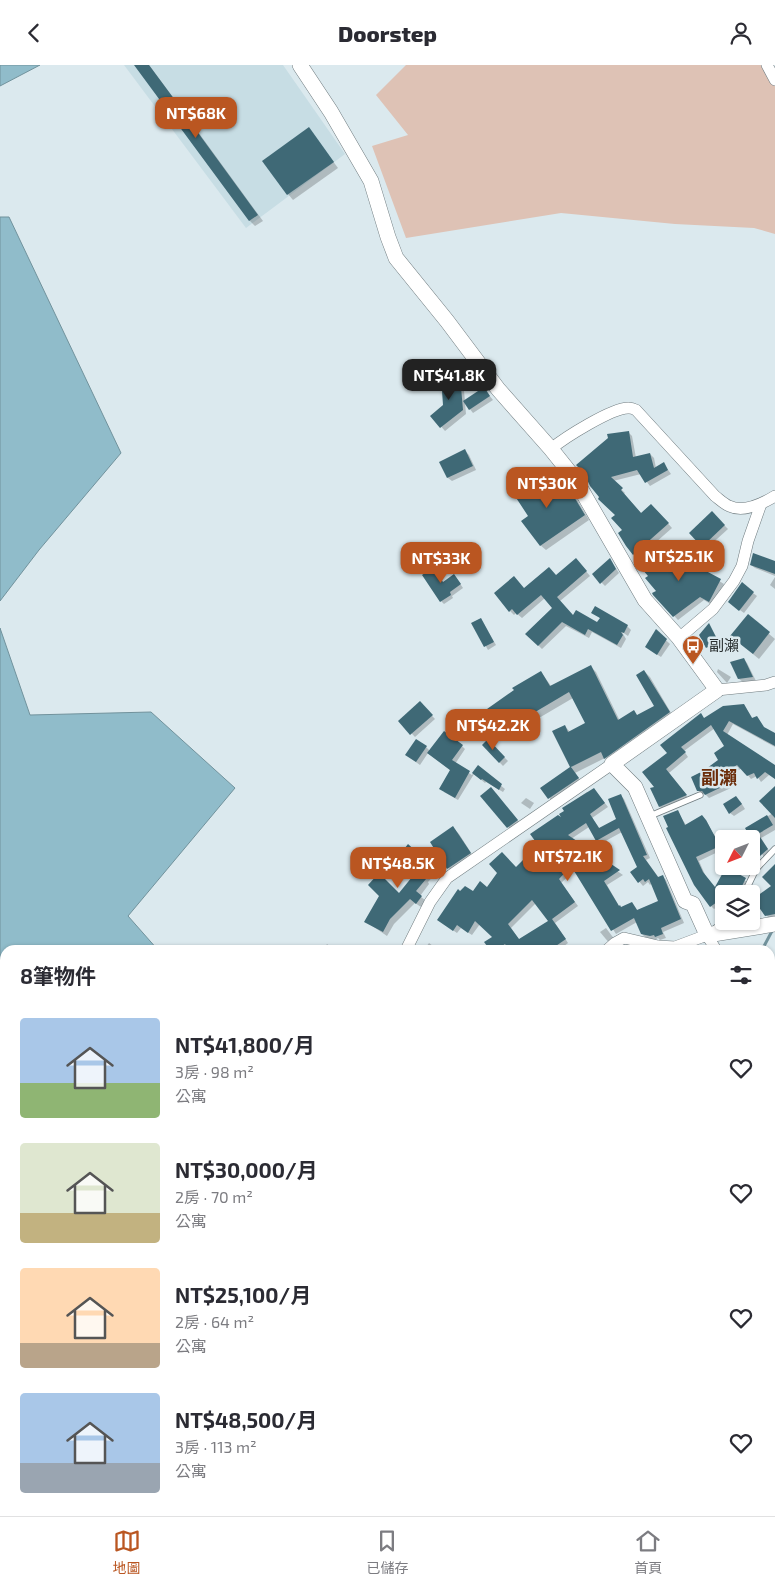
<!DOCTYPE html>
<html lang="zh-TW">
<head>
<meta charset="utf-8">
<style>
  :root { --surface:#fff; --page:#f7f7f7; --text:#2b2b33; --muted:#7c7c81; --line:#e1e1e2; --accent:#ba5621 }
  body { margin:0; font-family:"Exo 2","Noto Sans TC",sans-serif; background:var(--page); color:var(--text); height:100vh; display:flex; flex-direction:column; font-size:19px; white-space:nowrap }
  * { box-sizing:border-box; margin:0 }
  p { font-size:16px; color:var(--muted) }
  .icon { flex:none; width:28px; height:28px; fill:none; stroke:currentColor; stroke-width:2; stroke-linecap:round; stroke-linejoin:round }
  .map { position:relative; flex:1; overflow:hidden }
  .sheet { position:absolute; left:0px; top:880px; width:775px; height:571px; display:flex; flex-direction:column; background:var(--surface); border-radius:15px 15px 0 0; box-shadow:0 1px 4px #0004 }
  .sheet>* { flex:none }
  .needle { width:32px; rotate:228deg }
  .buttons { position:absolute; left:715px; top:765px; display:grid; gap:10px }
  .buttons a { display:grid; place-items:center; width:45px; height:45px; border-radius:5px; background:var(--surface); box-shadow:0 1px 4px #0004; font-size:25px }
  .price { position:absolute; translate:-50% -42px; padding:0 11px; border-radius:10px; background:var(--accent); color:#fff; font-size:16px; line-height:32px; filter:drop-shadow(0 1px 2px #0008) }
  .price::after { content:''; position:absolute; left:50%; top:30px; width:15px; height:11px; margin-left:-8px; background:inherit; clip-path:polygon(0 0,100% 0,50% 100%) }
  .price.on { background:#222; color:#fff }
  ul { padding:0; list-style:none }
  li { display:flex; align-items:center; gap:15px; height:125px; padding:0 20px }
  li span { display:grid; place-items:center; flex:none; width:140px; height:100px; border-radius:5px; color:#555 }
  li>.icon { margin-inline-start:auto }
  span .icon { width:60px; height:60px; fill:#fffc; stroke-width:1 }
  li b { font-size:21px }
  h2 { display:flex; justify-content:space-between; align-items:center; height:60px; padding:0 20px; font-size:21px }
  header { display:flex; justify-content:space-between; align-items:center; height:65px; padding:0 20px; background:var(--surface); font-size:22px; font-weight:800 }
  .tabs { display:flex; justify-content:space-around; align-items:center; height:70px; border-top:1px solid var(--line); background:var(--surface); font-size:14px; color:var(--muted) }
  .tabs a { display:grid; justify-items:center; gap:2px }
  .tabs .on { color:var(--accent) }
  .map>svg:first-child { display:block }
</style>
</head>
<body>
<header><svg class="icon" aria-label="back" viewBox="0 0 24 24"><path d="M15 5l-7 7 7 7"/></svg>Doorstep<svg class="icon" aria-label="person" viewBox="0 0 24 24"><circle cx="12" cy="8" r="4"/><path d="M4 21q1-7 8-7t8 7"/></svg></header>
<div class="map">
<svg width="775" height="1451" viewBox="0 0 775 1451">
  <rect width="100%" height="100%" fill="#dbe9ee"/>
  <!-- built -->
  <path fill="#c7dde4" d="M124 0H283L345 89 246 163Z"/>
  <!-- green -->
  <path fill="#dec2b5" d="M406 0H772L775 5V169L754 163 675 159 561 148 406 173 372 81 408 70 376 30Z"/>
  <!-- water -->
  <g fill="#90bcca" stroke="#71929c">
    <path d="M0 0H40L0 21Z"/>
    <path d="M0 152H9L121 388 39 485 0 536Z"/>
    <path d="M0 563 30 650 151 647 235 723 128 851 158 885H5V1446H367L362 1451H0Z"/>
    <path d="M770 1237 775 1238V1324L770 1329Z"/>
    <path d="M598 1446H655L659 1451H591Z"/>
  </g>
  <!-- shadow -->
  <g fill="#0003" fill-rule="evenodd">
    <path d="M136 0H149L184 47 190 43 200 55 193 60 263 156 255 161 250 156Z"/>
    <path d="M309 64 338 103 293 135 288 129Z"/>
    <path d="M459 312 463 316 465 336 484 324 493 335 473 348 465 338 466 349 445 366 432 351 445 341Z"/>
    <path d="M628 367 632 371 636 393 650 389 654 393 656 403 664 399 671 409 650 421 641 409 613 416 625 428 624 429 642 449 655 444 672 463 638 493 634 489 616 450 599 434Z"/>
    <path d="M465 386 469 390 476 405 452 416 448 413 441 397Z"/>
    <path d="M540 415 550 429 564 418 570 423 589 455 546 485 540 480Z"/>
    <path d="M712 448 728 464 706 484 691 468Z"/>
    <path d="M610 494 619 508 605 521 593 509Z"/>
    <path d="M775 497V511L755 503 751 500Z"/>
    <path d="M580 499 590 511 560 536 574 552 598 559 601 554 593 547 595 543 627 561 631 565 628 571 622 567 626 574 621 583 592 567 589 573 566 561 542 584 527 569 554 543 545 533 522 553 516 548 514 550 510 546 525 525 556 511Z"/>
    <path d="M693 500 724 519 712 540 704 535 678 555 654 529Z"/>
    <path d="M775 512V524L770 520Z"/>
    <path d="M457 514 463 523 452 531 453 533 444 539 441 536 443 518Z"/>
    <path d="M753 528 757 531 744 548 733 540Z"/>
    <path d="M748 551 775 574 759 594 738 577Z"/>
    <path d="M481 554 496 580 488 585 473 558Z"/>
    <path d="M709 560 721 580 710 586 707 582Z"/>
    <path d="M656 566 670 579 661 592 650 585Z"/>
    <path d="M743 594 747 598 756 616 743 617 739 614Z"/>
    <path d="M591 602 596 607 620 656 638 651 656 641 644 606 650 612 674 653 610 699 605 693 575 708 583 719 554 739 542 723 572 702 554 667 565 661 570 667 586 659 573 633 527 660 523 657 507 668 502 662 541 607 551 621Z"/>
    <path d="M718 604 731 612 727 618 717 607Z"/>
    <path d="M420 638 435 654 415 672 400 656Z"/>
    <path d="M744 640 753 654 765 664 775 670V682L733 659 727 670 775 702V714L769 710 761 717 757 711 751 714 742 703 724 714 731 723 709 733 705 729H702L698 725 720 696 726 682 715 663 684 686 688 692 669 708 689 734 663 745 660 742 656 722 668 688 705 654Z"/>
    <path d="M488 676 508 696 503 701 483 680Z"/>
    <path d="M462 681 465 684 455 699 472 710 478 702 505 724 503 727 486 717 485 718 474 709 458 735 444 727 451 706 428 688 420 700 410 693 426 682 430 686Z"/>
    <path d="M775 723V765L761 773 771 789 765 794 747 764 773 748Z"/>
    <path d="M494 727 521 759 511 765 508 762Z"/>
    <path d="M587 727 597 728 608 742 592 753 600 764 618 754 620 730 624 734 650 793 646 795 659 813 662 811 666 815 684 858 663 867 666 873 660 875 658 873 655 875 646 873 642 869 637 857 616 869 575 805 561 818 578 841 555 858 568 878 559 885H510L508 882 504 885H491L494 872 480 859 472 870 461 863 457 868 438 855 460 827H473L487 823 516 803 565 757 566 746 564 743ZM589 762 600 779 622 767 639 802 632 808 643 821 648 817 650 820 652 818 660 836 638 846 632 838 621 844 619 841 607 820 623 810 571 774ZM536 838 549 856 520 876 511 863Z"/>
    <path d="M526 733 534 738 530 744 521 738Z"/>
    <path d="M740 736 745 744 734 751 730 748Z"/>
    <path d="M677 746 686 760 706 755 722 785 699 796 706 812 715 824 726 804 749 818 744 829H724V838L714 844 711 841Z"/>
    <path d="M453 763 459 769 475 794 454 808 448 803Z"/>
    <path d="M408 781 437 807 428 817 429 819 420 831 426 836 421 842 415 838 394 859 387 871 365 856 400 830 413 812Z"/>
    <path d="M775 801V853L770 854 766 850 773 821Z"/>
    <path d="M606 863 615 875 610 879 600 867Z"/>
    <path d="M429 878 438 885H424Z"/>
    <path d="M327 879 335 885H323Z"/>
  </g>
  <g fill="none" stroke-linecap="round" stroke-linejoin="round">
    <!-- stream -->
    <g stroke="#71929c" stroke-width="3">
      <path d="M623 885H625"/>
      <path d="M720 885 731 882 758 885"/>
      <path d="M762 885 772 866"/>
    </g>
  </g>
  <!-- building -->
  <g fill="#3f6976" fill-rule="evenodd">
    <path d="M134 0H149L183 46 190 41 195 49 188 54 258 150 249 156Z"/>
    <path d="M309 62 334 97 287 130 262 96Z"/>
    <path d="M460 311 463 345 440 363 430 351 443 340 441 312Z"/>
    <path d="M484 322 490 331 469 345 463 336Z"/>
    <path d="M629 366 633 392 650 388 654 403 664 397 668 405 645 418 637 405 611 412 623 423 621 425 641 448 651 439 669 458 633 490 626 481 618 468 622 465 611 453 615 450 598 434 599 432 590 421 584 408 576 400 608 373 607 369Z"/>
    <path d="M465 384 473 401 447 413 439 397Z"/>
    <path d="M535 408 549 429 565 417 585 450 540 481 521 456 528 451 511 425Z"/>
    <path d="M712 446 725 460 704 480H700L689 468Z"/>
    <path d="M669 482 679 493 693 499 721 514 709 537 700 532 673 552 653 530 652 528 656 526 645 513 648 511 642 504Z"/>
    <path d="M753 488 775 496V509L750 500Z"/>
    <path d="M576 493 587 506 557 532 573 550 576 545 597 557 600 553 591 548 595 541 628 560 624 568 621 567 623 570 617 580 588 564 585 570 562 557 538 581 525 569 552 543 541 530 517 550 512 544 509 547 494 528 514 511 524 523 549 502 556 510Z"/>
    <path d="M610 493 616 504 600 519 592 509Z"/>
    <path d="M434 502 443 517 454 509 461 519 450 527 451 530 440 537 422 510Z"/>
    <path d="M742 517 754 527 739 546 728 537Z"/>
    <path d="M748 549 770 567 753 589 730 571Z"/>
    <path d="M481 553 494 577 484 582 471 558Z"/>
    <path d="M709 558 718 576 706 583 699 570Z"/>
    <path d="M656 564 667 574 657 590 645 582Z"/>
    <path d="M744 593 753 612 738 614 730 597Z"/>
    <path d="M591 600 618 655 634 645 637 650 654 641 636 610 644 605 670 647 604 694 601 687 571 702 579 713 548 734 540 723 570 702 552 666 565 660 568 667 585 658 569 627 520 656 518 652 501 663 487 644 514 625 512 623 541 606 550 621Z"/>
    <path d="M420 636 433 650 410 670 398 656Z"/>
    <path d="M744 639 752 653 757 651 764 662 775 668V681L729 656 723 666 775 700V714L765 707 757 714 754 708 747 711 737 700 721 710 728 719 705 730 702 726H697L691 712 703 706 718 695 714 688 724 681 711 660 681 682 686 687 666 704 687 730 659 742 650 723 654 722 642 707 667 688 660 680 701 648 704 653 723 641Z"/>
    <path d="M444 666 463 680 452 695 470 706 455 733 439 724 450 705 427 688Z"/>
    <path d="M416 674 427 681 416 697 405 690Z"/>
    <path d="M488 674 505 692 499 698 482 680Z"/>
    <path d="M478 700 502 719 499 725 482 714 481 715 472 708Z"/>
    <path d="M775 721V753L759 736Z"/>
    <path d="M491 722 518 755 507 763 480 731Z"/>
    <path d="M594 723 605 738 590 749 599 763 616 754 608 734 621 729 647 790 643 791 658 812 663 810 681 854 661 863 663 869 655 872 654 870 650 871 641 869 634 853 611 866 571 801 559 814 575 837 552 854 566 874 550 885H509L505 879 496 885H490L484 877 492 872 475 856 468 868 457 860 453 866 437 855 458 824 460 826 465 821 473 826 480 816 487 822 497 808 489 799 502 787 516 802 538 780 530 769 558 750 561 752 559 749 564 746 562 743ZM586 758 596 776 619 763 637 802 630 807 638 818 643 814 645 817 649 814 658 836 637 845 632 837 621 842 620 840 619 841 604 816 620 805 568 770ZM532 835 548 856 519 874 508 859Z"/>
    <path d="M736 731 742 739 729 749 723 739Z"/>
    <path d="M678 745 685 760 702 750 706 755 720 781 696 792 703 807 715 822 726 802 746 813 738 829 732 826 728 829H724V832L710 842 694 820 666 763 668 762 663 751Z"/>
    <path d="M767 750 773 760 758 769 768 784 760 791 745 763Z"/>
    <path d="M453 761 471 788 447 804 430 777Z"/>
    <path d="M408 779 433 802 424 812 426 814 416 826 422 831 416 839 410 834 390 854 383 867 364 857 379 831 368 820 379 808 399 828 412 812 394 797Z"/>
    <path d="M775 799V849L765 851 753 834 771 821 762 812Z"/>
  </g>
  <g fill="none" stroke-linecap="round" stroke-linejoin="round">
    <!-- service casing -->
    <g stroke="#6f7b7f" stroke-width="7">
      <g id="service">
        <path d="M650 751 700 730"/>
        <path d="M744 829 756 804 775 784"/>
        <path d="M714 864 725 856"/>
        <path d="M770 1226 775 1221"/>
        <path d="M377 1451 383 1446"/>
        <path d="M512 1451 518 1446"/>
      </g>
    </g>
    <!-- minor casing -->
    <g stroke="#6f7b7f" stroke-width="12">
      <g id="minor">
        <path d="M767 0 775 15"/>
        <path d="M551 384C564 373 613 342 629 343 632 343 634 344 636 345L715 431C719 434 724 439 729 441 744 448 762 439 775 431"/>
        <path d="M679 573 713 544 734 516 742 501 748 476 761 439"/>
        <path d="M717 625 766 620 775 617"/>
        <path d="M406 885 430 837 447 813 612 699"/>
        <path d="M607 885 615 878 624 873 658 881 675 882 707 870 716 885"/>
        <path d="M770 941 775 946"/>
        <path d="M770 1084 775 1079"/>
      </g>
    </g>
    <!-- tertiary casing -->
    <g stroke="#6f7b7f" stroke-width="16">
      <path id="tertiary" d="M300 0 331 47 371 116 388 172 396 193 447 256 498 324 551 384 575 414 645 535 679 573 717 625 612 699 635 722 685 836 693 839 707 870 775 859"/>
    </g>
    <!-- primary casing -->
    <g stroke="#c3c5c5" stroke-width="20">
      <g id="primary">
        <path d="M770 1113 775 1109"/>
        <path d="M770 1206 775 1202"/>
        <path d="M393 1451 398 1446"/>
        <path d="M485 1451 491 1446"/>
      </g>
    </g>
    <!-- trunk casing -->
    <g stroke="#c3c5c5" stroke-width="21">
      <g id="trunk">
        <path d="M770 1144 775 1140"/>
        <path d="M770 1172 775 1168"/>
        <path d="M422 1451 427 1446"/>
        <path d="M451 1451 456 1446"/>
      </g>
    </g>
    <!-- service -->
    <use href="#service" stroke="#fff" stroke-width="5.5"/>
    <!-- minor -->
    <use href="#minor" stroke="#fff" stroke-width="11"/>
    <!-- tertiary -->
    <use href="#tertiary" stroke="#fff" stroke-width="15"/>
    <!-- primary -->
    <use href="#primary" stroke="#f8d7c9" stroke-width="19"/>
    <!-- trunk -->
    <use href="#trunk" stroke="#f6cab7" stroke-width="20"/>
  </g>
  <!-- icons -->
  <defs>
    <g id="bus-pin" transform="scale(1.125)"><path d="M0 17L-7.5 6A9.5 9.5 0 1 1 7.5 6Z" fill="#ba5621" stroke="#dbe9ee"/><path d="M-5-6H5V4H4V6H2V4H-2V6H-4V4H-5ZM-3.5-4V0h7V-4ZM-3.5 1.2v1.5H-2V1.2ZM2 1.2v1.5H3.5V1.2Z" fill="#fff"/></g>
  </defs>
  <g fill-rule="evenodd">
    <use href="#bus-pin" x="693" y="581"/>
  </g>
  <g text-anchor="middle" stroke-width="5" stroke-linejoin="round" paint-order="stroke">
    <!-- poi labels -->
    <g font-size="15" fill="#2a3031" stroke="#dbe9ee" text-anchor="start">
      <text x="709" y="586">副瀨</text>
    </g>
    <!-- quarter labels -->
    <g font-size="18" font-weight="bold" fill="#6b2c09" stroke="#dbe9ee">
      <text x="719" y="719">副瀨</text>
    </g>
  </g>
</svg>
<div class="buttons">
<a><svg class="needle" viewBox="-14 -14 28 28"><path d="M0-13l5 13h-10z" fill="#e53935"/><path d="M0 13l5-13h-10z" fill="#7c7c81"/></svg></a>
<a><svg class="icon" aria-label="layers" viewBox="0 0 24 24"><path d="M12 4l9 5-9 5-9-5zM3 14l9 5 9-5"/></svg></a>
</div>
<b class="price" style="left:196px;top:74px">NT$68K</b>
<b class="price on" style="left:449px;top:336px">NT$41.8K</b>
<b class="price" style="left:547px;top:444px">NT$30K</b>
<b class="price" style="left:679px;top:517px">NT$25.1K</b>
<b class="price" style="left:441px;top:519px">NT$33K</b>
<b class="price" style="left:493px;top:686px">NT$42.2K</b>
<b class="price" style="left:568px;top:817px">NT$72.1K</b>
<b class="price" style="left:398px;top:824px">NT$48.5K</b>
<section class="sheet">
<h2>8筆物件<svg class="icon" aria-label="filters" viewBox="0 0 24 24"><path d="M4 7h16M4 17h16"/><circle cx="9" cy="7" r="2"/><circle cx="15" cy="17" r="2"/></svg></h2>
<ul>
<li><span style="background:linear-gradient(#a9c7e8 65%,#8fb573 0)"><svg class="icon" aria-label="home" viewBox="0 0 24 24"><path d="M3 11l9-7 9 7M6 9v11h12V9"/></svg></span><div><b>NT$41,800/月</b><p>3房 · 98 m²</p><p>公寓</p></div><svg class="icon" aria-label="heart" viewBox="0 0 24 24"><path d="M12 20l-8-8c-3-5 5-10 8-4 3-6 11-1 8 4z"/></svg></li>
<li><span style="background:linear-gradient(#dfe7d0 70%,#c2b280 0)"><svg class="icon" aria-label="home" viewBox="0 0 24 24"><path d="M3 11l9-7 9 7M6 9v11h12V9"/></svg></span><div><b>NT$30,000/月</b><p>2房 · 70 m²</p><p>公寓</p></div><svg class="icon" aria-label="heart" viewBox="0 0 24 24"><path d="M12 20l-8-8c-3-5 5-10 8-4 3-6 11-1 8 4z"/></svg></li>
<li><span style="background:linear-gradient(#ffd9b3 75%,#b9a48a 0)"><svg class="icon" aria-label="home" viewBox="0 0 24 24"><path d="M3 11l9-7 9 7M6 9v11h12V9"/></svg></span><div><b>NT$25,100/月</b><p>2房 · 64 m²</p><p>公寓</p></div><svg class="icon" aria-label="heart" viewBox="0 0 24 24"><path d="M12 20l-8-8c-3-5 5-10 8-4 3-6 11-1 8 4z"/></svg></li>
<li><span style="background:linear-gradient(#a9c7e8 70%,#9aa5b1 0)"><svg class="icon" aria-label="home" viewBox="0 0 24 24"><path d="M3 11l9-7 9 7M6 9v11h12V9"/></svg></span><div><b>NT$48,500/月</b><p>3房 · 113 m²</p><p>公寓</p></div><svg class="icon" aria-label="heart" viewBox="0 0 24 24"><path d="M12 20l-8-8c-3-5 5-10 8-4 3-6 11-1 8 4z"/></svg></li>
</ul>
</section>
</div>
<nav class="tabs">
<a class="on"><svg class="icon" aria-label="map" viewBox="0 0 24 24"><path d="M3 6l6-2 6 2 6-2v14l-6 2-6-2-6 2zM9 4v14M15 6v14"/></svg>地圖</a>
<a><svg class="icon" aria-label="saved" viewBox="0 0 24 24"><path d="M7 4h10v16l-5-4-5 4z"/></svg>已儲存</a>
<a><svg class="icon" aria-label="home" viewBox="0 0 24 24"><path d="M3 11l9-7 9 7M6 9v11h12V9"/></svg>首頁</a>
</nav>
</body>
</html>
